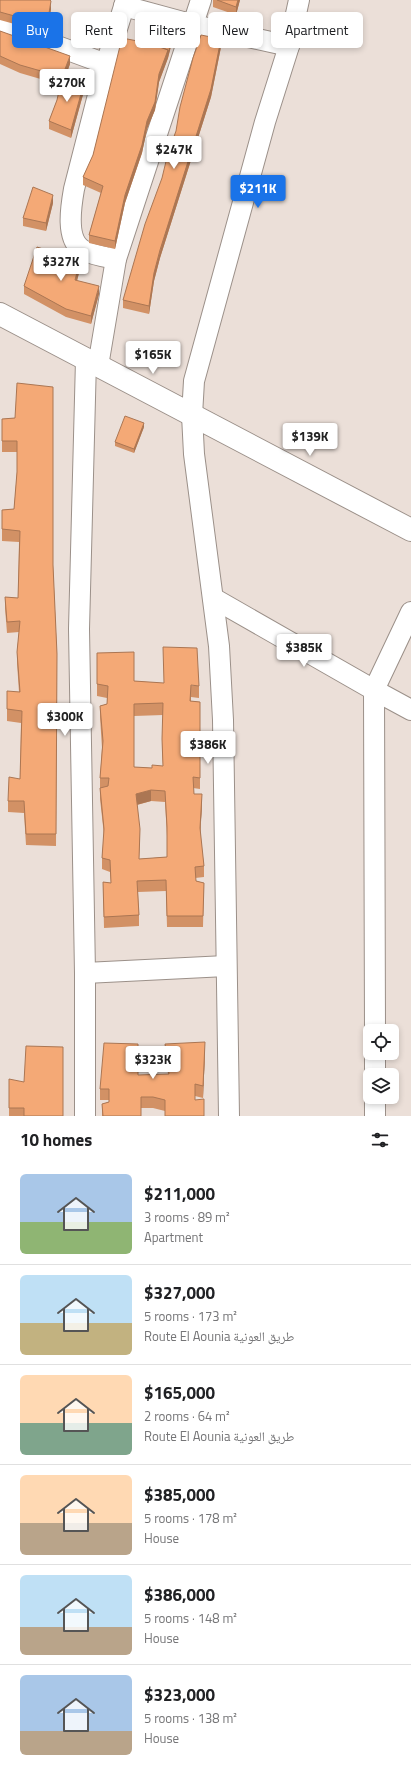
<!DOCTYPE html>
<html lang="en">
<head>
<meta charset="utf-8">
<style>
  :root { --surface:#fff; --page:#f2f2f2; --text:#202124; --muted:#757577; --line:#e0e0e0; --accent:#1a73e8 }
  body { margin:0; font-family:"Titillium Web","Noto Naskh Arabic",sans-serif; background:var(--page); color:var(--text); height:100vh; display:flex; flex-direction:column; font-size:15px; white-space:nowrap }
  * { box-sizing:border-box; margin:0 }
  p { font-size:13px; color:var(--muted) }
  .icon { flex:none; width:22px; height:22px; fill:none; stroke:currentColor; stroke-width:2; stroke-linecap:round; stroke-linejoin:round }
  .map { position:relative; height:1116px; overflow:hidden }
  .panel { display:flex; flex-direction:column; background:var(--surface); flex:1 }
  .panel>* { flex:none }
  .banner { position:absolute; left:12px; top:12px; width:387px; height:36px; display:flex; gap:8px }
  .buttons { position:absolute; left:363px; top:1024px; display:grid; gap:8px }
  .buttons a { display:grid; place-items:center; width:36px; height:36px; border-radius:6px; background:var(--surface); box-shadow:0 2px 6px #0003; font-size:20px }
  .price { position:absolute; translate:-50% -34px; padding:0 9px; border-radius:4px; background:#fff; color:#222; font-size:13px; line-height:26px; filter:drop-shadow(0 1px 2px #0008) }
  .price::after { content:''; position:absolute; left:50%; top:24px; width:12px; height:9px; margin-left:-6px; background:inherit; clip-path:polygon(0 0,100% 0,50% 100%) }
  .price.selected { background:var(--accent); color:#fff }
  ul { padding:0; list-style:none }
  li { display:flex; align-items:center; gap:12px; height:100px; padding:0 20px }
  li+li { border-top:1px solid var(--line) }
  li span { display:grid; place-items:center; flex:none; width:112px; height:80px; border-radius:6px; color:#555 }
  li>.icon { margin-inline-start:auto }
  span .icon { width:48px; height:48px; fill:#fffc; stroke-width:1 }
  li b { font-size:17px }
  h2 { display:flex; justify-content:space-between; align-items:center; height:48px; padding:0 20px; font-size:17px }
  .pill { padding:0 14px; border-radius:6px; background:var(--surface); box-shadow:0 2px 6px #0003; font-size:14px; line-height:36px }
  .pill.selected { background:var(--accent); color:#fff }
  .map>svg:first-child { display:block }
</style>
</head>
<body>
<div class="map">
<svg width="411" height="1116" viewBox="0 0 411 1116">
  <rect width="100%" height="100%" fill="#ebdfd8"/>
  <g fill="none" stroke-linecap="round" stroke-linejoin="round">
    <!-- minor casing -->
    <g stroke="#9b9089" stroke-width="22">
      <g id="minor">
        <path d="M124 6 194 25 289 46"/>
        <path d="M0 25 106 64"/>
        <path d="M116 259C106 257 92 255 83 250 65 240 71 206 74 189L106 64 126 0"/>
        <path d="M98 366 116 259 201 0"/>
        <path d="M213 598 374 690 411 710"/>
        <path d="M85 973 226 966"/>
        <path d="M375 1031 374 690 411 612"/>
        <path d="M375 1053V1075"/>
        <path d="M375 1097V1116"/>
        <path d="M85 1116V973L79 629 86 360"/>
        <path d="M229 1116 223 720 219 646 194 454 192 415 194 381 265 122 289 46 299 0"/>
      </g>
    </g>
    <!-- major casing -->
    <g stroke="#9b9089" stroke-width="24">
      <path id="major" d="M0 314 411 530"/>
    </g>
    <!-- minor -->
    <use href="#minor" stroke="#fff" stroke-width="20"/>
    <!-- major -->
    <use href="#major" stroke="#fff" stroke-width="22"/>
  </g>
  <!-- wall -->
  <g fill="#d29165" fill-rule="evenodd">
    <path d="M0 0 51 9 47 33 0 20Z"/>
    <path d="M213 0H240L236 15 213 7Z"/>
    <path d="M0 31 70 64 65 78 84 91 71 138 49 129V121L57 100 61 85 20 73 0 64Z"/>
    <path d="M172 42 168 58 159 82 155 110 147 129 142 153 125 203 115 249 89 243V235L101 193 83 185V177L149 43Z"/>
    <path d="M221 47 211 97 160 258 154 281 149 314 123 308V300Z"/>
    <path d="M53 203 46 231 23 226V218Z"/>
    <path d="M80 269 77 281 99 294 91 324 66 317 24 294V286Z"/>
    <path d="M15 418 53 565 57 654 56 846 26 845 24 813 8 812V801L20 779 21 723 7 721V709L19 692 17 663V652L19 632 7 633 5 608V597L18 598 19 542 2 541V510L14 509 17 472V452H2V419Z"/>
    <path d="M144 427 134 453 115 446V442Z"/>
    <path d="M97 653 134 681 199 686V698L191 697V701L200 702V789L193 788 194 794 202 805 200 832 204 866V877L195 878 196 881 204 883 203 927H167L166 891 138 892 139 915V926L104 928 103 882 111 883 110 872 102 869V858L104 835 100 799V778L102 748 100 717V706L107 704V698L97 696ZM163 715 162 750 163 766 152 768 134 767V716ZM151 801 165 802 167 836V857L139 859 140 841 137 805Z"/>
    <path d="M165 1044 205 1053 203 1098 195 1096 165 1111 153 1108H141V1116H102V1104L109 1102V1100H100V1089L138 1075 168 1074 165 1055Z"/>
    <path d="M9 1079 63 1116H9Z"/>
  </g>
  <!-- shaded-wall -->
  <g fill="#ab7653">
    <path d="M238 0H240L236 15V7Z"/>
    <path d="M51 1V9L47 33V25Z"/>
    <path d="M172 38V42L168 58 159 82 155 110 147 129 142 153 125 203 115 249V241L125 195 147 121 159 74Z"/>
    <path d="M221 39V47L211 97 160 258 154 281 149 314V306L154 273Z"/>
    <path d="M70 56V64L62 85V77Z"/>
    <path d="M84 83V91L71 138V130Z"/>
    <path d="M53 195V203L46 231V223Z"/>
    <path d="M80 261V269L75 288V280Z"/>
    <path d="M99 286V294L91 324V316Z"/>
    <path d="M144 423V427L134 453V449Z"/>
    <path d="M151 790V801L136 805V794Z"/>
    <path d="M202 794V805L200 839V828Z"/>
    <path d="M205 1042V1053L203 1098V1086Z"/>
  </g>
  <!-- building -->
  <g fill="#f4a976" stroke="#ab7653" fill-rule="evenodd">
    <path d="M0 0H50L51 1 47 25 0 12Z"/>
    <path d="M217 0H238L236 7Z"/>
    <path d="M0 31 70 56 62 77 20 65 0 56Z"/>
    <path d="M153 33 172 38 168 54V50L149 43Z"/>
    <path d="M201 35 221 39 211 89 160 250 154 273 149 306 123 300 145 224 162 178 168 153 176 131 180 107 193 58Z"/>
    <path d="M122 38 148 43 168 50 159 74 155 102 147 121 142 145 125 195 115 241 89 235 103 186 83 177 93 155Z"/>
    <path d="M62 77 84 83 71 130 49 121 57 100Z"/>
    <path d="M33 187 53 195 46 223 23 218Z"/>
    <path d="M37 247 80 261 75 280 99 286 91 316 66 309 24 286Z"/>
    <path d="M17 383 53 387V565L57 654 56 834H26L24 801H8L9 777 20 779 22 711 7 709V691L20 692 17 652 20 621 7 622 5 597 18 598 20 531 2 529V510L14 509 17 472V441H2V419L15 418Z"/>
    <path d="M125 416 144 423 134 449 115 442Z"/>
    <path d="M163 647 197 648 199 686 191 685 190 701 200 702V778L193 777 194 794H202L200 828 204 866 195 867 196 881 204 883 203 916H167L166 880 137 881 139 915 104 917 103 882 111 883 110 860 102 858 104 829 100 788 108 786 109 778H100L103 741 100 706 107 704 108 686 97 684V653L134 652V681L164 683ZM163 703 162 739 163 766 152 765V768L134 767V704ZM151 790 165 791 167 827V857L139 859 140 829 136 794Z"/>
    <path d="M205 1042 203 1086 195 1084V1100L204 1099V1116H165V1100L153 1097H141V1116H103L102 1104 109 1102V1089H100L104 1043 138 1044V1075L169 1074 165 1044Z"/>
    <path d="M26 1046 63 1047V1116H24V1108H9V1079L24 1082Z"/>
  </g>
</svg>
<div class="buttons">
<a><svg class="icon" aria-label="locate" viewBox="0 0 24 24"><circle cx="12" cy="12" r="6"/><path d="M12 2v4M12 18v4M2 12h4M18 12h4"/></svg></a>
<a><svg class="icon" aria-label="layers" viewBox="0 0 24 24"><path d="M12 4l9 5-9 5-9-5zM3 14l9 5 9-5"/></svg></a>
</div>
<b class="price" style="left:67px;top:103px">$270K</b>
<b class="price" style="left:174px;top:170px">$247K</b>
<b class="price selected" style="left:258px;top:209px">$211K</b>
<b class="price" style="left:61px;top:282px">$327K</b>
<b class="price" style="left:153px;top:375px">$165K</b>
<b class="price" style="left:310px;top:457px">$139K</b>
<b class="price" style="left:304px;top:668px">$385K</b>
<b class="price" style="left:65px;top:737px">$300K</b>
<b class="price" style="left:208px;top:765px">$386K</b>
<b class="price" style="left:153px;top:1080px">$323K</b>
<div class="banner">
<a class="pill selected">Buy</a>
<a class="pill">Rent</a>
<a class="pill">Filters</a>
<a class="pill">New</a>
<a class="pill">Apartment</a>
</div>
</div>
<section class="panel">
<h2>10 homes<svg class="icon" aria-label="filters" viewBox="0 0 24 24"><path d="M4 7h16M4 17h16"/><circle cx="9" cy="7" r="2"/><circle cx="15" cy="17" r="2"/></svg></h2>
<ul>
<li><span style="background:linear-gradient(#a9c7e8 60%,#8fb573 0)"><svg class="icon" aria-label="home" viewBox="0 0 24 24"><path d="M3 11l9-7 9 7M6 9v11h12V9"/></svg></span><div><b>$211,000</b><p>3 rooms · 89 m²</p><p>Apartment</p></div></li>
<li><span style="background:linear-gradient(#bfe0f5 60%,#c2b280 0)"><svg class="icon" aria-label="home" viewBox="0 0 24 24"><path d="M3 11l9-7 9 7M6 9v11h12V9"/></svg></span><div><b>$327,000</b><p>5 rooms · 173 m²</p><p>Route El Aounia طريق العونية</p></div></li>
<li><span style="background:linear-gradient(#ffd9b3 60%,#7fa58c 0)"><svg class="icon" aria-label="home" viewBox="0 0 24 24"><path d="M3 11l9-7 9 7M6 9v11h12V9"/></svg></span><div><b>$165,000</b><p>2 rooms · 64 m²</p><p>Route El Aounia طريق العونية</p></div></li>
<li><span style="background:linear-gradient(#ffd9b3 60%,#b9a48a 0)"><svg class="icon" aria-label="home" viewBox="0 0 24 24"><path d="M3 11l9-7 9 7M6 9v11h12V9"/></svg></span><div><b>$385,000</b><p>5 rooms · 178 m²</p><p>House</p></div></li>
<li><span style="background:linear-gradient(#bfe0f5 65%,#b9a48a 0)"><svg class="icon" aria-label="home" viewBox="0 0 24 24"><path d="M3 11l9-7 9 7M6 9v11h12V9"/></svg></span><div><b>$386,000</b><p>5 rooms · 148 m²</p><p>House</p></div></li>
<li><span style="background:linear-gradient(#a9c7e8 70%,#b9a48a 0)"><svg class="icon" aria-label="home" viewBox="0 0 24 24"><path d="M3 11l9-7 9 7M6 9v11h12V9"/></svg></span><div><b>$323,000</b><p>5 rooms · 138 m²</p><p>House</p></div></li>
</ul>
</section>
</body>
</html>
